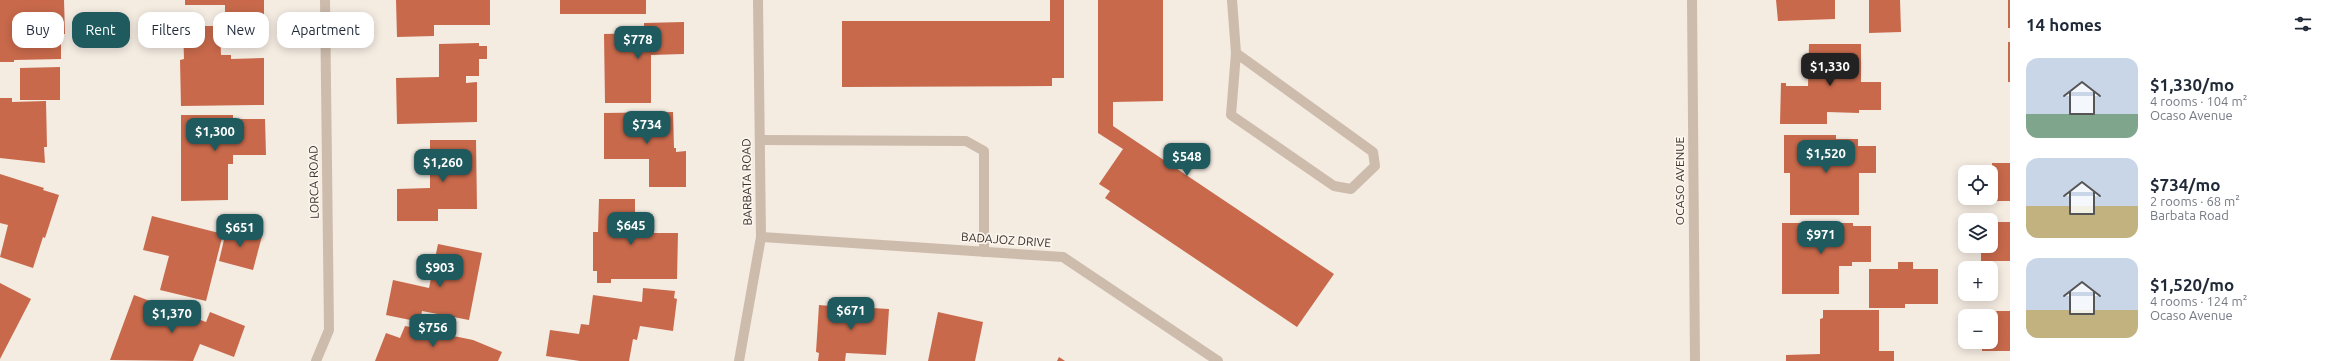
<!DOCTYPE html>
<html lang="en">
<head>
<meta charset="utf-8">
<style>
  :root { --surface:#fff; --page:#f2f2f3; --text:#1f2937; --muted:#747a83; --accent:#1f5a5e }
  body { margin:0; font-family:Ubuntu,sans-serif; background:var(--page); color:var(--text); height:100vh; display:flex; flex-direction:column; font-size:15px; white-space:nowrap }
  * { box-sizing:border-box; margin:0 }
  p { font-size:13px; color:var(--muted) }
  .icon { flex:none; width:22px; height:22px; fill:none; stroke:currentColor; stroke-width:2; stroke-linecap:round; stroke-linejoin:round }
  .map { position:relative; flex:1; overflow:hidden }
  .sheet { display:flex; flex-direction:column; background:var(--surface); width:320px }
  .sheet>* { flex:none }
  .guide { position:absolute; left:12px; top:12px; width:380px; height:36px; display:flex; gap:8px }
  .controls { position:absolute; left:1958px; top:165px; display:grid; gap:8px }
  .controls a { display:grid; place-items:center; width:40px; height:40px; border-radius:8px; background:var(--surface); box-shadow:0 2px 10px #0003; font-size:20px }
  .price { position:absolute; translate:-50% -34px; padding:0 9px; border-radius:8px; background:var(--accent); color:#fff; font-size:13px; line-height:26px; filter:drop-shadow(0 1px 2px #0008) }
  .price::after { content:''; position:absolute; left:50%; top:24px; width:12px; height:9px; margin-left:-6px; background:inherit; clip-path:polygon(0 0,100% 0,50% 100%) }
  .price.selected { background:#222; color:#fff }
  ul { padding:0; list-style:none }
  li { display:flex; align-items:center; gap:12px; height:100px; padding:0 16px }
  li span { display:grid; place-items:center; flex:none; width:112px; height:80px; border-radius:12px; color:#555 }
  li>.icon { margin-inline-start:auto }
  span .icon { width:48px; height:48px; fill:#fffc; stroke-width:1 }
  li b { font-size:17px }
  h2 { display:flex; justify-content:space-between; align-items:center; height:48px; padding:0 16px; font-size:17px }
  .tag { padding:0 14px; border-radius:12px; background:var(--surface); box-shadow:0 2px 10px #0003; font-size:14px; line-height:36px }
  .tag.selected { background:var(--accent); color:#fff }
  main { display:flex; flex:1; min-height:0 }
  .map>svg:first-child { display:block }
</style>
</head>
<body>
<main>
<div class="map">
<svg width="2010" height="361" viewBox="0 0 2010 361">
  <rect width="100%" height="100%" fill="#f4ebe1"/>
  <!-- building -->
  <g fill="#c8694b">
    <path d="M0 0H64L65 34H61V59L14 60V62H0Z"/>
    <path d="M185 0H264V16H225V5H185Z"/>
    <path d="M396 0H490V25H434V36L397 37Z"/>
    <rect x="560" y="0" width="86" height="14"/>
    <path d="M1050 0H1064V78H1052V86L842 87V21H1050Z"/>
    <path d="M1098 0H1163V101L1113 102V126L1334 274 1297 327 1105 198 1110 191 1099 184 1123 149 1098 133Z"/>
    <path d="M1776 0H1835V19L1778 21Z"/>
    <path d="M1869 0H1900L1901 32 1869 33Z"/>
    <rect x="2008" y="0" width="2" height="28"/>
    <path d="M684 22V54L651 55V103H605L604 34 644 33V23Z"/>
    <path d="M183 26H220L221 55H231V59L264 58V105L181 106 180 60 184 59Z"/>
    <rect x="2008" y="42" width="2" height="40"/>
    <path d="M479 43V46H487V59H479V76H466V83L477 82V122L397 124 396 78 439 77V44Z"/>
    <path d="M1809 44H1861V82H1881V110H1859V113L1827 112V124H1780L1781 83H1786V86H1808Z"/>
    <path d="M60 67V100H20V68Z"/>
    <path d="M0 98H12V102L46 101 47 147H44L45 163 0 158Z"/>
    <path d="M673 112 674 148H676V152L686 151V187H649V159H604V113Z"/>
    <path d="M181 115H233V119H265L266 155H233V164H228V200L181 201Z"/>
    <path d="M1784 135H1836V139H1858V146H1876V173H1859V215H1790V173H1784Z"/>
    <path d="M430 140H476L477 209H438V221H397V189L430 188Z"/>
    <rect x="1992" y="163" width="18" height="38"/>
    <path d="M0 174 44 188 43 190 59 195 45 238 43 237 33 268 0 257 8 225 0 223Z"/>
    <path d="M599 199H635V233H678L677 279H611V283H597V271H593V232H598Z"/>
    <path d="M152 216 223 234 206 301 160 290 169 256 143 250Z"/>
    <path d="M1991 222H2010V261H1981V246H1991Z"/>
    <path d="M1782 223H1853V226H1871V262H1852V266H1839V294H1782Z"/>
    <path d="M227 227 262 236 253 270 219 261Z"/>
    <path d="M438 244 482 253 469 320 422 311 420 322 386 315 393 280 429 288Z"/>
    <path d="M1898 262H1913V269H1938V304H1905V308H1869V269H1898Z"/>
    <path d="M0 283 31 299 0 359Z"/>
    <path d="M643 288 675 291 674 298 677 299 673 331 640 326 637 340 633 339 629 361H580L546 356 550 330 579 334 581 324 589 325 593 295 642 302Z"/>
    <path d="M134 295 206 322 210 312 245 326 234 357 200 344 193 361 110 360Z"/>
    <path d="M842 301H855V307L889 309 886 355 846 353 845 361H818L819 353 816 352 819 305 842 307Z"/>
    <path d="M1823 310H1879V351H1894V361H1786V355L1820 354V319L1823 318Z"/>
    <path d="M1982 311H2010V351H1982V342H1991V316H1982Z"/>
    <path d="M938 312 983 322 975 361H928Z"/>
    <path d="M405 326 473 340 502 352 498 361H375L386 333 400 338Z"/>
    <path d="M1059 357 1065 361H1057Z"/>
  </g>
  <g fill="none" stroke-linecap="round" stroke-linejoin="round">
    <!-- service -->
    <g stroke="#cdbbac" stroke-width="10">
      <path d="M1232 0 1236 53 1231 115 1334 186 1351 189 1375 166 1373 152 1236 53"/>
      <path d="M760 140 966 141 984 151V252"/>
    </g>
    <!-- minor -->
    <g stroke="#cdbbac" stroke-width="10">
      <path d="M1692 0 1695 361"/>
      <path d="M761 237 1063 257 1218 361"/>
      <path d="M316 361 329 330 325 0"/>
      <path d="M739 361 761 237 758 0"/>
    </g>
  </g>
  <g text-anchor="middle" stroke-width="3.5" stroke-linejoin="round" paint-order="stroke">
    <!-- street labels -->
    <g font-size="12" fill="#3b302b" stroke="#fbf5ee">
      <text transform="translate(1680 181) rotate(-90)" y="4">OCASO AVENUE</text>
      <text transform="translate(314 182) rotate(-91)" y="4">LORCA ROAD</text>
      <text transform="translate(747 182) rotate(-91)" y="4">BARBATA ROAD</text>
      <text transform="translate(1006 240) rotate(4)" y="4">BADAJOZ DRIVE</text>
    </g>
  </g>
</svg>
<div class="controls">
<a><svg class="icon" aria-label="locate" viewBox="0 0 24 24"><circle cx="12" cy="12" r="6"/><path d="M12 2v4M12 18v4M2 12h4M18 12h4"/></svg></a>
<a><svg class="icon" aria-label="layers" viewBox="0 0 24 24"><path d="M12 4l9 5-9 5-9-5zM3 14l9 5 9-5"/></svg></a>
<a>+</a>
<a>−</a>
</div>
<b class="price" style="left:638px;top:60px">$778</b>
<b class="price selected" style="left:1830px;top:87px">$1,330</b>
<b class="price" style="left:647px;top:145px">$734</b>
<b class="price" style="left:215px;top:152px">$1,300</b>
<b class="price" style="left:1826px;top:174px">$1,520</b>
<b class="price" style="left:1187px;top:177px">$548</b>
<b class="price" style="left:443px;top:183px">$1,260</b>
<b class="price" style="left:631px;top:246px">$645</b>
<b class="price" style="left:240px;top:248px">$651</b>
<b class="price" style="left:1821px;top:255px">$971</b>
<b class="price" style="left:440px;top:288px">$903</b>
<b class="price" style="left:851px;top:331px">$671</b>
<b class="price" style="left:172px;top:334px">$1,370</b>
<b class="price" style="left:433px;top:348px">$756</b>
<div class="guide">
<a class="tag">Buy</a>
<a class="tag selected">Rent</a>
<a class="tag">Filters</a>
<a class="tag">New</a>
<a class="tag">Apartment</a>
</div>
</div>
<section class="sheet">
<h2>14 homes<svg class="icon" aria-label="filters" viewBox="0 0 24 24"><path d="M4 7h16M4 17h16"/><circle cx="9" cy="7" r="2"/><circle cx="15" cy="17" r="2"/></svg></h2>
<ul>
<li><span style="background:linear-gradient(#c9d6e8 70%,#7fa58c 0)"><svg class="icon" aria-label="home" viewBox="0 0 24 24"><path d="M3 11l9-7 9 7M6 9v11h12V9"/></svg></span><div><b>$1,330/mo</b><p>4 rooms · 104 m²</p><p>Ocaso Avenue</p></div></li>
<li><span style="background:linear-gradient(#c9d6e8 60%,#c2b280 0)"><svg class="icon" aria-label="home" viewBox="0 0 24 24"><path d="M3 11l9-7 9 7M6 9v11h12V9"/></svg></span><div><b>$734/mo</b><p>2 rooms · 68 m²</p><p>Barbata Road</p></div></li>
<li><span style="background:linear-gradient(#c9d6e8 65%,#c2b280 0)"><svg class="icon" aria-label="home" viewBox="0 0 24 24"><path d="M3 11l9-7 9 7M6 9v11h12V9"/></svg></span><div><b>$1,520/mo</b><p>4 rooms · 124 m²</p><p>Ocaso Avenue</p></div></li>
</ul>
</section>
</main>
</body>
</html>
